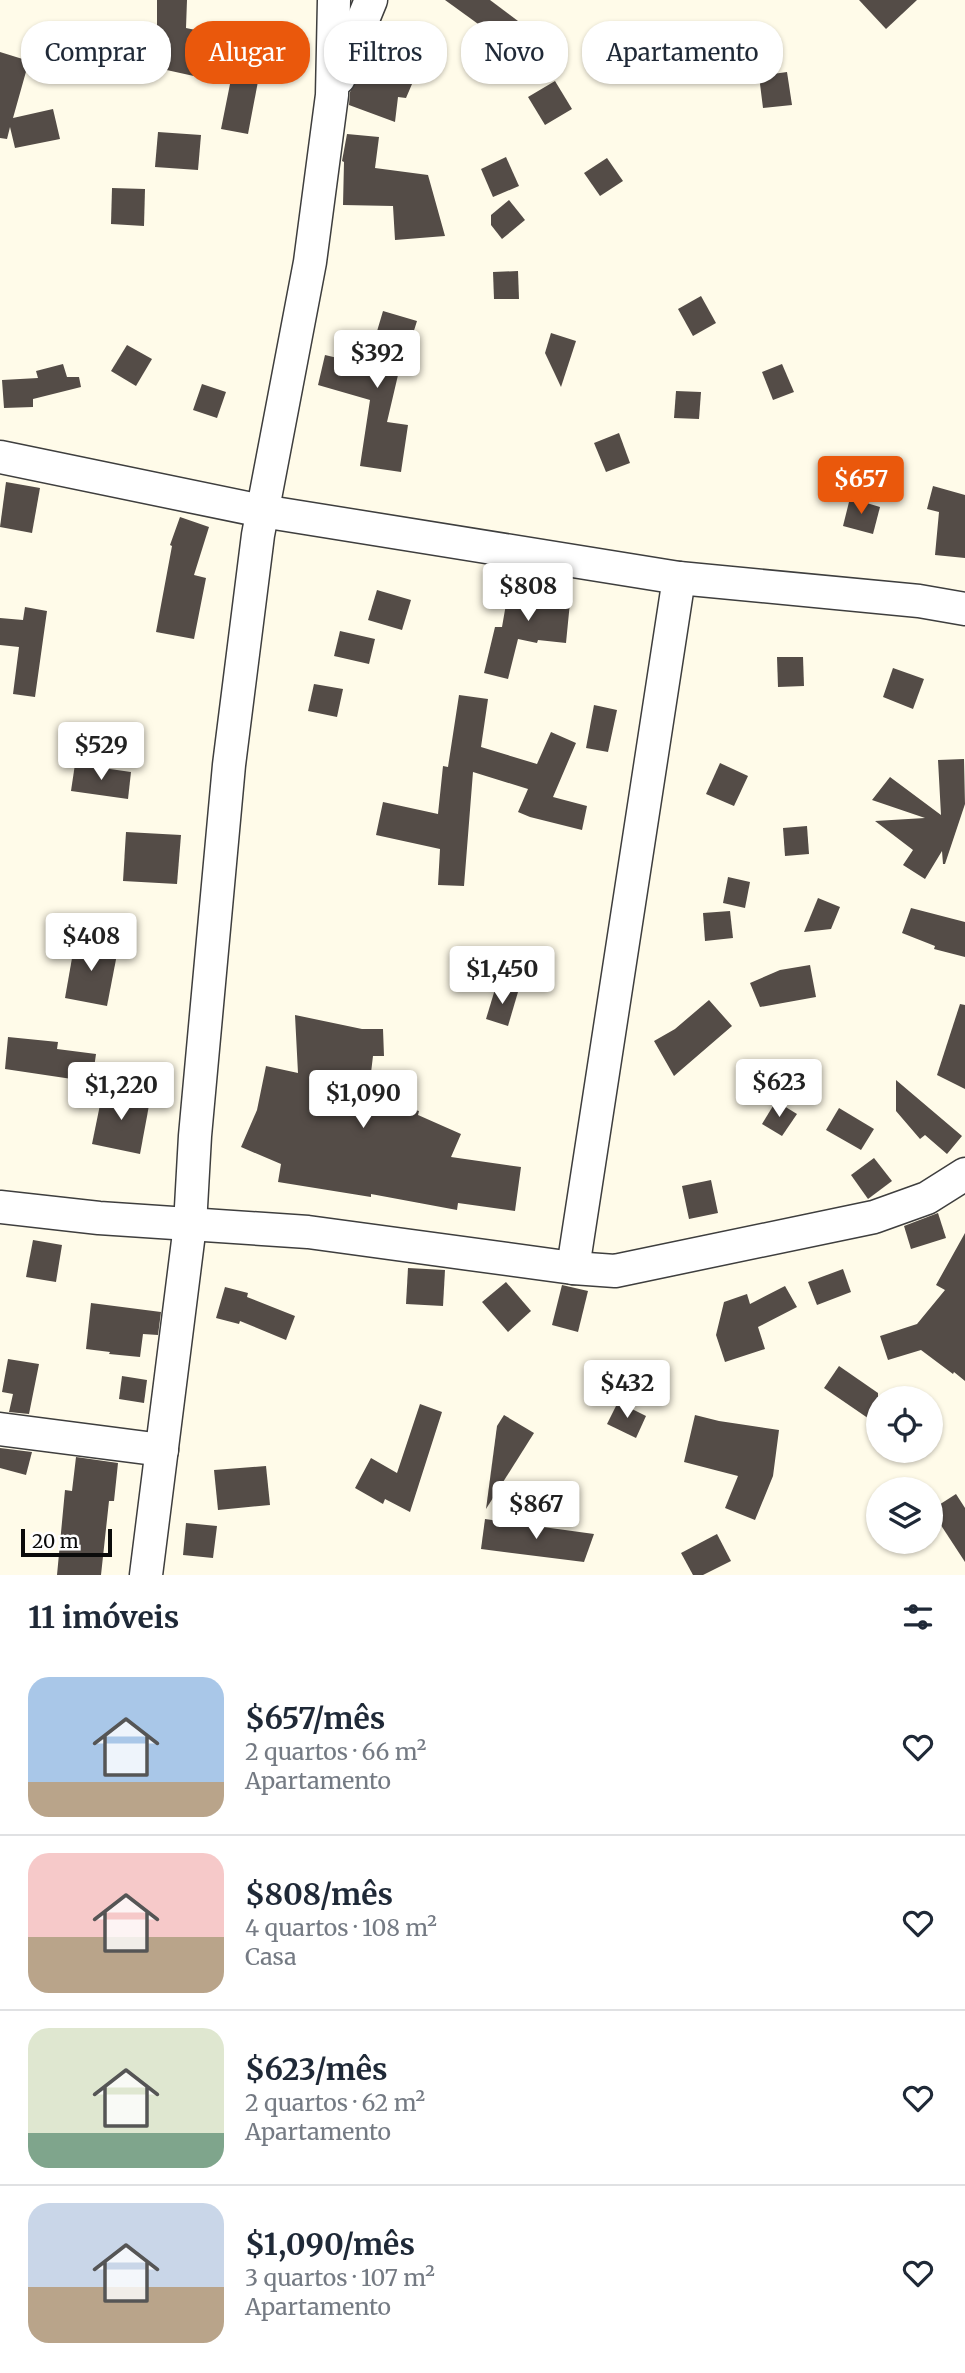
<!DOCTYPE html>
<html lang="pt">
<head>
<meta charset="utf-8">
<style>
  :root { --surface:#fff; --page:#f6f6f7; --text:#1f2937; --muted:#747a83; --line:#e0e1e3; --accent:#ea580c }
  body { margin:0; font-family:Merriweather,serif; background:var(--page); color:var(--text); height:100vh; display:flex; flex-direction:column; font-size:26px; white-space:nowrap }
  * { box-sizing:border-box; margin:0 }
  p { font-size:23px; color:var(--muted) }
  .icon { flex:none; width:38px; height:38px; fill:none; stroke:currentColor; stroke-width:2; stroke-linecap:round; stroke-linejoin:round }
  .map { position:relative; height:1575px; overflow:hidden }
  .side { display:flex; flex-direction:column; background:var(--surface); flex:1 }
  .side>* { flex:none }
  .banner { position:absolute; left:21px; top:21px; width:924px; height:63px; display:flex; gap:14px }
  .fabs { position:absolute; left:866px; top:1386px; display:grid; gap:14px }
  .fabs a { display:grid; place-items:center; width:77px; height:77px; border-radius:50%; background:var(--surface); box-shadow:0 2px 5px #0004; font-size:35px }
  .scale { position:absolute; left:21px; bottom:18px; width:91px; box-sizing:border-box; padding-left:7px; border:4px solid #0b0b0b; border-top:0; font-size:19px; line-height:24px; white-space:nowrap; color:#0b0b0b; -webkit-text-stroke:5px #fff; paint-order:stroke }
  .price { position:absolute; translate:-50% -60px; padding:0 16px; border-radius:7px; background:#fff; color:#222; font-size:23px; line-height:46px; filter:drop-shadow(0 2px 4px #0008) }
  .price::after { content:''; position:absolute; left:50%; top:42px; width:21px; height:16px; margin-left:-10px; background:inherit; clip-path:polygon(0 0,100% 0,50% 100%) }
  .price.selected { background:var(--accent); color:#fff }
  ul { padding:0; list-style:none }
  li { display:flex; align-items:center; gap:21px; height:175px; padding:0 28px }
  li+li { border-top:2px solid var(--line) }
  li span { display:grid; place-items:center; flex:none; width:196px; height:140px; border-radius:21px; color:#555 }
  li>.icon { margin-inline-start:auto }
  span .icon { width:84px; height:84px; fill:#fffc; stroke-width:1 }
  li b { font-size:30px }
  h2 { display:flex; justify-content:space-between; align-items:center; height:84px; padding:0 28px; font-size:30px }
  .chip { padding:0 24px; border-radius:28px; background:var(--surface); box-shadow:0 2px 5px #0004; font-size:24px; line-height:63px }
  .chip.selected { background:var(--accent); color:#fff }
  .map>svg:first-child { display:block }
</style>
</head>
<body>
<div class="map">
<svg width="965" height="1575" viewBox="0 0 965 1575">
  <rect width="100%" height="100%" fill="#fffbe9"/>
  <!-- building -->
  <g fill="#544c47">
    <path d="M157 0H187L186 28 215 34 214 37 263 55 248 134 221 129 230 84 153 67 157 42Z"/>
    <path d="M445 0H490L518 21 503 42Z"/>
    <path d="M859 0H917L886 29Z"/>
    <path d="M400 45 424 56 406 98 398 97 395 122 349 105 350 92 361 72 388 75Z"/>
    <path d="M0 52 29 61 13 118 53 109 60 139 15 148 10 127 7 139 0 138Z"/>
    <path d="M787 72 792 105 763 108 759 76Z"/>
    <path d="M555 81 572 109 545 125 528 97Z"/>
    <path d="M158 132 201 135 198 170 155 167Z"/>
    <path d="M347 134 379 137 375 168 428 175 445 236 395 240 393 206 343 205 344 162 342 161Z"/>
    <path d="M506 157 519 186 493 197 481 169Z"/>
    <path d="M607 158 623 181 600 196 584 173Z"/>
    <path d="M112 188 145 189 144 226 111 224Z"/>
    <path d="M509 200 525 220 502 239 491 225V215Z"/>
    <path d="M518 271 519 299H494L493 272Z"/>
    <path d="M701 296 716 323 693 336 678 309Z"/>
    <path d="M383 311 417 321 405 359 402 358 387 422 408 425 401 472 360 466 370 400 318 385 325 355 367 365Z"/>
    <path d="M551 333 576 341 561 387 545 353Z"/>
    <path d="M127 345 152 359 136 386 111 371Z"/>
    <path d="M63 364 67 377H79L81 387 33 399V407L4 408 2 380 38 378 36 371Z"/>
    <path d="M782 364 794 392 773 400 762 372Z"/>
    <path d="M202 384 226 392 217 418 193 410Z"/>
    <path d="M676 391 701 392 699 419 674 418Z"/>
    <path d="M619 433 630 463 606 472 594 443Z"/>
    <path d="M6 482 40 488 32 533 0 527Z"/>
    <path d="M933 486 965 495V558L935 555 939 512 927 509Z"/>
    <path d="M850 498 880 507 873 534 843 526Z"/>
    <path d="M180 517 209 527 194 575 206 578 194 639 156 632 172 546 170 545Z"/>
    <path d="M510 581 571 592 566 643 538 640 537 643 518 639 508 679 484 673 495 627H502Z"/>
    <path d="M377 590 411 600 402 630 368 620Z"/>
    <path d="M25 607 47 611 35 697 13 694 19 647 0 645V618L23 620Z"/>
    <path d="M340 631 375 639 369 664 334 656Z"/>
    <path d="M777 657H803L804 686 778 687Z"/>
    <path d="M893 668 924 679 913 709 883 697Z"/>
    <path d="M314 684 343 689 337 717 308 711Z"/>
    <path d="M459 695 488 699 481 747 537 764 551 732 576 743 553 797 587 806 582 830 530 817 518 812 528 789 473 772 464 886 438 885 440 849 376 835 383 802 438 814 443 766 448 767Z"/>
    <path d="M594 705 617 710 608 752 586 748Z"/>
    <path d="M964 759 965 804 945 864H943L942 851 925 879 903 865 913 850 875 821 925 818 872 800 890 777 941 815 938 760Z"/>
    <path d="M720 763 748 776 734 806 706 794Z"/>
    <path d="M75 764 131 772 128 799 71 791Z"/>
    <path d="M807 826 809 854 785 856 783 828Z"/>
    <path d="M126 832 181 835 177 884 123 881Z"/>
    <path d="M728 877 750 882 745 908 723 903Z"/>
    <path d="M818 898 840 907 831 929 804 932Z"/>
    <path d="M911 908 965 922V957L934 949 935 946 902 933Z"/>
    <path d="M730 911 733 938 705 941 703 913Z"/>
    <path d="M75 941 118 949 107 1006 65 998Z"/>
    <path d="M810 965 816 997 760 1007 750 983 780 970Z"/>
    <path d="M496 986 518 992 508 1026 486 1019Z"/>
    <path d="M709 1000 732 1026 674 1076 654 1041 675 1029Z"/>
    <path d="M960 1004 965 1005V1089L937 1075Z"/>
    <path d="M295 1015 362 1029H383L384 1056H373L368 1098 419 1111 418 1115 461 1134 451 1157 521 1167 515 1211 458 1203 457 1210 371 1194V1197L278 1182 281 1164 241 1147 257 1110 266 1066 298 1073Z"/>
    <path d="M8 1037 58 1042 57 1049 96 1054 92 1082 5 1069Z"/>
    <path d="M896 1080 962 1136 947 1154 925 1135 920 1139 896 1111Z"/>
    <path d="M103 1090 150 1100 140 1154 92 1144Z"/>
    <path d="M776 1101 797 1114 782 1136 762 1124Z"/>
    <path d="M839 1108 874 1129 861 1150 826 1130Z"/>
    <path d="M874 1158 892 1181 868 1199 851 1175Z"/>
    <path d="M711 1180 718 1213 689 1219 682 1186Z"/>
    <path d="M938 1213 946 1238 911 1249 904 1226Z"/>
    <path d="M965 1233V1381L954 1372 953 1374 921 1350 888 1360 880 1336 917 1324 945 1290 936 1285Z"/>
    <path d="M33 1240 62 1245 56 1282 26 1277Z"/>
    <path d="M408 1268 445 1270 443 1306 406 1304Z"/>
    <path d="M843 1269 851 1292 817 1305 808 1282Z"/>
    <path d="M506 1282 531 1311 508 1332 482 1302Z"/>
    <path d="M562 1285 588 1291 578 1332 552 1325Z"/>
    <path d="M785 1286 797 1307 758 1327 765 1349 725 1362 716 1335 724 1302 747 1294 750 1304Z"/>
    <path d="M225 1287 248 1293 247 1297 295 1316 286 1340 240 1321 239 1324 216 1318Z"/>
    <path d="M91 1303 161 1312 158 1335 143 1334 140 1357 109 1354 110 1352 86 1349Z"/>
    <path d="M8 1359 39 1364 29 1414 9 1412 13 1394 2 1392Z"/>
    <path d="M839 1366 878 1393V1425L824 1388Z"/>
    <path d="M122 1376 147 1380 144 1403 119 1399Z"/>
    <path d="M618 1402 646 1416 636 1438 607 1424Z"/>
    <path d="M420 1404 442 1412 410 1512 385 1499 383 1504 355 1488 371 1458 397 1473Z"/>
    <path d="M504 1415 534 1433 486 1509 497 1426Z"/>
    <path d="M695 1415 719 1421 779 1430 773 1476 755 1520 725 1508 738 1476 684 1462Z"/>
    <path d="M0 1448 32 1452 26 1475 0 1468Z"/>
    <path d="M76 1457 118 1463 114 1501H109L101 1575H57L65 1490 72 1491Z"/>
    <path d="M266 1466 270 1505 218 1510 214 1470Z"/>
    <path d="M956 1494 965 1508V1562L931 1510Z"/>
    <path d="M485 1519 594 1534 584 1562 481 1549Z"/>
    <path d="M186 1523 217 1526 213 1558 183 1555Z"/>
    <path d="M717 1534 731 1561 703 1575H693L681 1553Z"/>
  </g>
  <g fill="none" stroke-linecap="round" stroke-linejoin="round">
    <!-- minor casing -->
    <g stroke="#3e3e3e" stroke-width="35">
      <g id="minor">
        <path d="M339 78 371 0"/>
        <path d="M0 457 262 511 679 578 919 601 965 609"/>
        <path d="M0 1207 99 1218 308 1232 573 1268 615 1271 874 1217 927 1198 965 1174"/>
        <path d="M573 1268 679 578"/>
        <path d="M0 1429 162 1450"/>
        <path d="M146 1575 190 1225 195 1136 229 765 258 535 310 262 332 95 334 0"/>
      </g>
    </g>
    <!-- minor -->
    <use href="#minor" stroke="#fff" stroke-width="32"/>
  </g>
</svg>
<div class="fabs">
<a><svg class="icon" aria-label="locate" viewBox="0 0 24 24"><circle cx="12" cy="12" r="6"/><path d="M12 2v4M12 18v4M2 12h4M18 12h4"/></svg></a>
<a><svg class="icon" aria-label="layers" viewBox="0 0 24 24"><path d="M12 4l9 5-9 5-9-5zM3 14l9 5 9-5"/></svg></a>
</div>
<div class="scale">20 m</div>
<b class="price" style="left:377px;top:390px">$392</b>
<b class="price selected" style="left:861px;top:516px">$657</b>
<b class="price" style="left:528px;top:623px">$808</b>
<b class="price" style="left:101px;top:782px">$529</b>
<b class="price" style="left:91px;top:973px">$408</b>
<b class="price" style="left:502px;top:1006px">$1,450</b>
<b class="price" style="left:779px;top:1119px">$623</b>
<b class="price" style="left:121px;top:1122px">$1,220</b>
<b class="price" style="left:363px;top:1130px">$1,090</b>
<b class="price" style="left:627px;top:1420px">$432</b>
<b class="price" style="left:536px;top:1541px">$867</b>
<div class="banner">
<a class="chip">Comprar</a>
<a class="chip selected">Alugar</a>
<a class="chip">Filtros</a>
<a class="chip">Novo</a>
<a class="chip">Apartamento</a>
</div>
</div>
<section class="side">
<h2>11 imóveis<svg class="icon" aria-label="filters" viewBox="0 0 24 24"><path d="M4 7h16M4 17h16"/><circle cx="9" cy="7" r="2"/><circle cx="15" cy="17" r="2"/></svg></h2>
<ul>
<li><span style="background:linear-gradient(#a9c7e8 75%,#b9a48a 0)"><svg class="icon" aria-label="home" viewBox="0 0 24 24"><path d="M3 11l9-7 9 7M6 9v11h12V9"/></svg></span><div><b>$657/mês</b><p>2 quartos · 66 m²</p><p>Apartamento</p></div><svg class="icon" aria-label="heart" viewBox="0 0 24 24"><path d="M12 20l-8-8c-3-5 5-10 8-4 3-6 11-1 8 4z"/></svg></li>
<li><span style="background:linear-gradient(#f6c9c9 60%,#b9a48a 0)"><svg class="icon" aria-label="home" viewBox="0 0 24 24"><path d="M3 11l9-7 9 7M6 9v11h12V9"/></svg></span><div><b>$808/mês</b><p>4 quartos · 108 m²</p><p>Casa</p></div><svg class="icon" aria-label="heart" viewBox="0 0 24 24"><path d="M12 20l-8-8c-3-5 5-10 8-4 3-6 11-1 8 4z"/></svg></li>
<li><span style="background:linear-gradient(#dfe7d0 75%,#7fa58c 0)"><svg class="icon" aria-label="home" viewBox="0 0 24 24"><path d="M3 11l9-7 9 7M6 9v11h12V9"/></svg></span><div><b>$623/mês</b><p>2 quartos · 62 m²</p><p>Apartamento</p></div><svg class="icon" aria-label="heart" viewBox="0 0 24 24"><path d="M12 20l-8-8c-3-5 5-10 8-4 3-6 11-1 8 4z"/></svg></li>
<li><span style="background:linear-gradient(#c9d6e8 60%,#b9a48a 0)"><svg class="icon" aria-label="home" viewBox="0 0 24 24"><path d="M3 11l9-7 9 7M6 9v11h12V9"/></svg></span><div><b>$1,090/mês</b><p>3 quartos · 107 m²</p><p>Apartamento</p></div><svg class="icon" aria-label="heart" viewBox="0 0 24 24"><path d="M12 20l-8-8c-3-5 5-10 8-4 3-6 11-1 8 4z"/></svg></li>
</ul>
</section>
</body>
</html>
